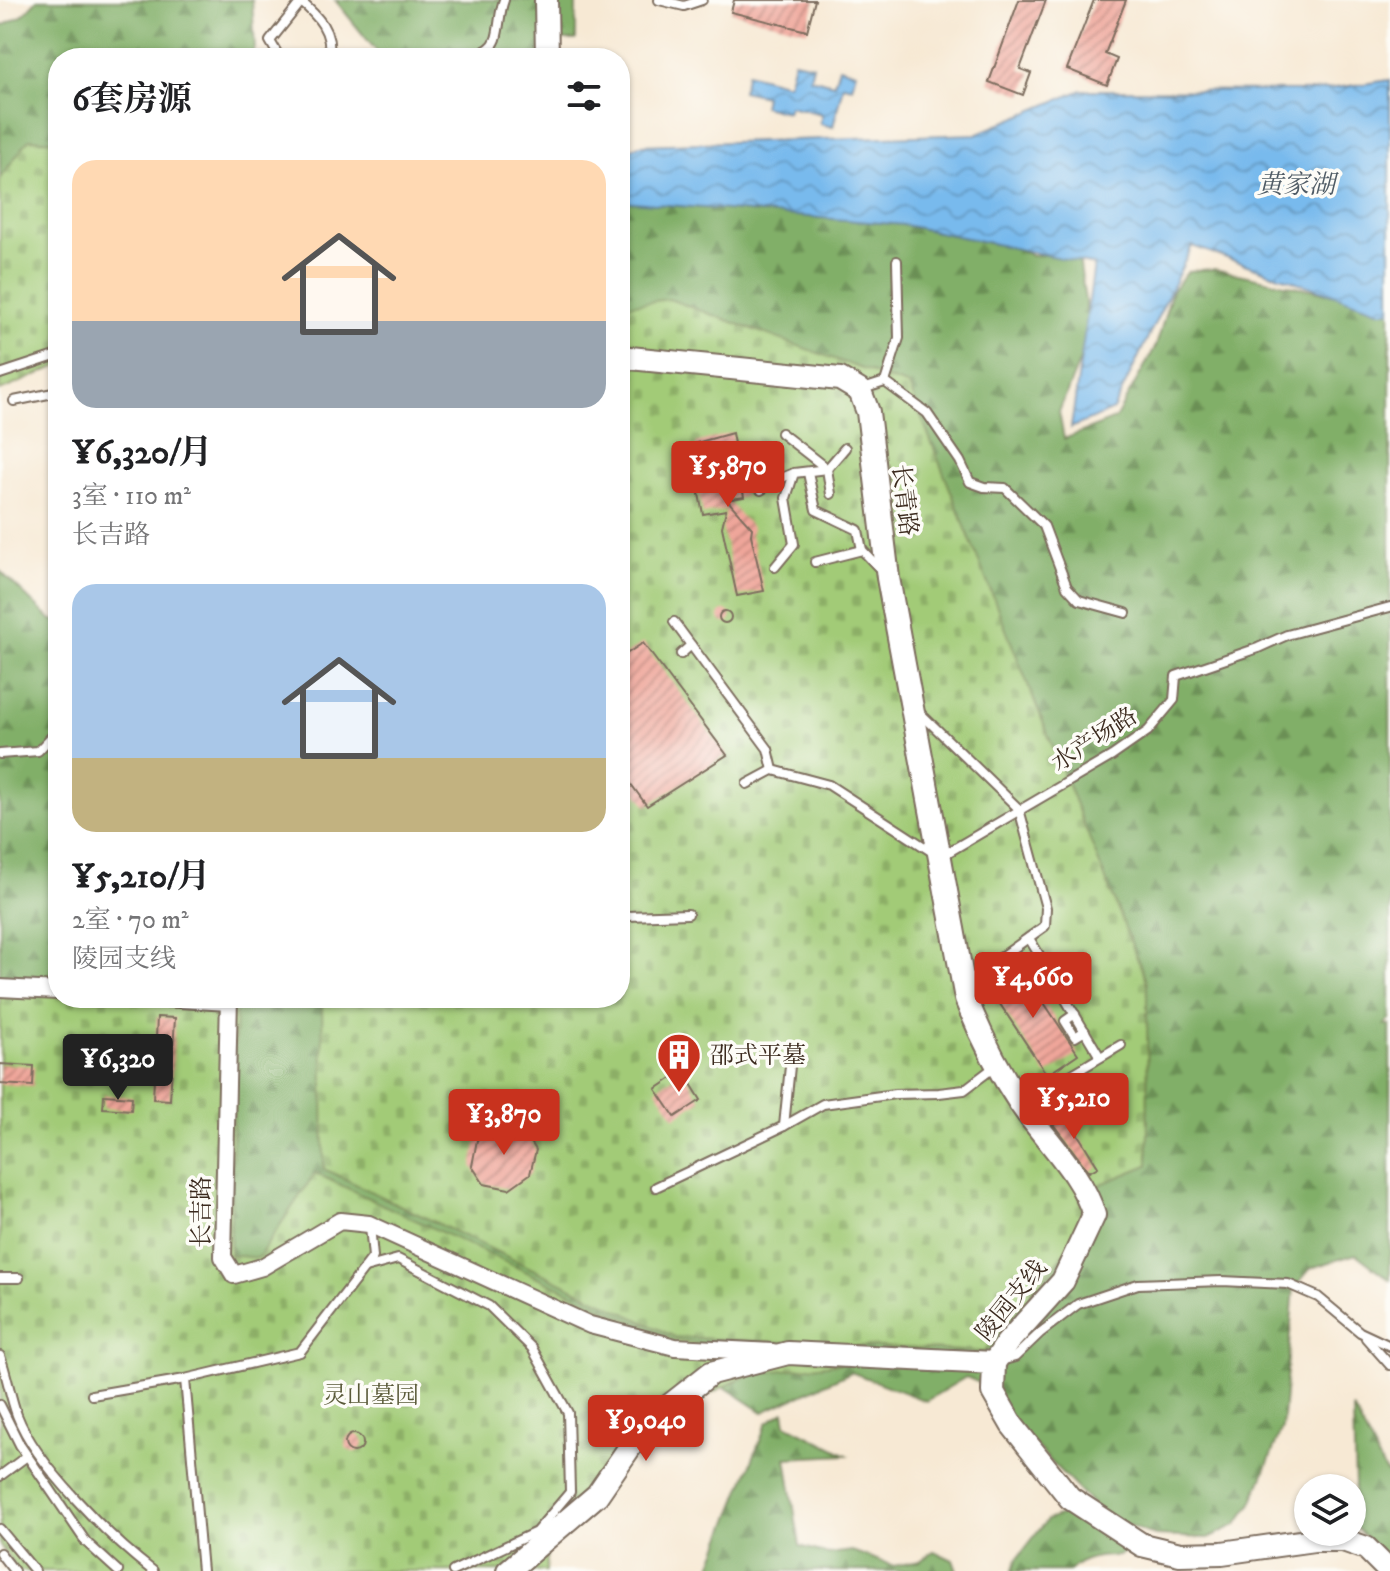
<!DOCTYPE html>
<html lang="zh">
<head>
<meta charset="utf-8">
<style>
  :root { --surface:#fff; --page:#f6f6f6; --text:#202124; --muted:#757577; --accent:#c8321e }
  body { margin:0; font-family:"IM FELL DW Pica","Noto Serif SC",serif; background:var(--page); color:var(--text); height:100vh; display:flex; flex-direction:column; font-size:30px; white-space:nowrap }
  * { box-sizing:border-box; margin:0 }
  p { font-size:26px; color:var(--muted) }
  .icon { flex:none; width:44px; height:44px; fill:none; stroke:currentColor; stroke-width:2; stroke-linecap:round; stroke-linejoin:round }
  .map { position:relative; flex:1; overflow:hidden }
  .details { position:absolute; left:48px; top:48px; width:582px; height:960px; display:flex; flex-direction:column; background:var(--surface); border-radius:32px; box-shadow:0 2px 6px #0004 }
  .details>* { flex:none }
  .tools { position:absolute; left:1294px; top:1474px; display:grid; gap:16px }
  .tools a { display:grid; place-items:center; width:72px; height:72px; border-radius:50%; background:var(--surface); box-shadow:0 2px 6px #0004; font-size:40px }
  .price { position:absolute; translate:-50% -68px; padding:0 18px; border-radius:8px; background:var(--accent); color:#fff; font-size:26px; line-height:52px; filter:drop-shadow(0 2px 4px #0008) }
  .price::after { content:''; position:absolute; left:50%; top:48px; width:24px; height:18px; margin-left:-12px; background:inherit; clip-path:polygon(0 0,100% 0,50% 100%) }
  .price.selected { background:#222; color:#fff }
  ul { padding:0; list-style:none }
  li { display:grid; align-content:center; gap:16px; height:424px; padding:0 24px }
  li span { display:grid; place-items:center; height:248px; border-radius:24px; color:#555 }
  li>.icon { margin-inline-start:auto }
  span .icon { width:144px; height:144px; fill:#fffc; stroke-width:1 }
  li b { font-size:34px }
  h2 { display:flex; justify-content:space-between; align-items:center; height:96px; padding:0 24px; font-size:34px }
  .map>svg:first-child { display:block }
</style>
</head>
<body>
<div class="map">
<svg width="1390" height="1571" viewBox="0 0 1390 1571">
  <defs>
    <pattern id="forest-firs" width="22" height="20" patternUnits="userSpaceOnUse" patternTransform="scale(2)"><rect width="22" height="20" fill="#81af68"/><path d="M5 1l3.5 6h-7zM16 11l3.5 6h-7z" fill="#6b8f55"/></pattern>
    <pattern id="cemetery-stones" width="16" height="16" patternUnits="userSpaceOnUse" patternTransform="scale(2)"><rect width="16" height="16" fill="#a2cb77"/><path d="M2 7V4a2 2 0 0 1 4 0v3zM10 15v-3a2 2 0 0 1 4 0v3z" fill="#8cae66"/></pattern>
    <pattern id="water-waves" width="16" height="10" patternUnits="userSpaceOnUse" patternTransform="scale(2)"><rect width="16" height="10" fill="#78baed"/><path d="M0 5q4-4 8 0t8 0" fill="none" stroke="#6497bf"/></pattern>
    <pattern id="building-hatch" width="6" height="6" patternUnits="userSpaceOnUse" patternTransform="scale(2)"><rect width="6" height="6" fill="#efa69a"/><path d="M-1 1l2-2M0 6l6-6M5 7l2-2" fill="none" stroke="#c3877d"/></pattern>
  </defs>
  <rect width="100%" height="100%" fill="#fdfcf7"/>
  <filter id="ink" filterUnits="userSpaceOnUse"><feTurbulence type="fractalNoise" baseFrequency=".0125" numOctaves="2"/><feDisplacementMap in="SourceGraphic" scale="16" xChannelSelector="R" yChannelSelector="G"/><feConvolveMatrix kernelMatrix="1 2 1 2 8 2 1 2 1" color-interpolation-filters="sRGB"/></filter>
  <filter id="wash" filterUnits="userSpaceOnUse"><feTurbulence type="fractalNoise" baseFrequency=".006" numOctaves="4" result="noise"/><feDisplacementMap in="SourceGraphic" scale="32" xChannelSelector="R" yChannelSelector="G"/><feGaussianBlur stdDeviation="1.8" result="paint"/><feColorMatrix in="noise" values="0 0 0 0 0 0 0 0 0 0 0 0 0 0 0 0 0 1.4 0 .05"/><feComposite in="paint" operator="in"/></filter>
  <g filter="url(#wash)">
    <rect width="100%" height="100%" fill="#f7e9d4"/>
    <!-- forest -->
    <g fill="url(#forest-firs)" stroke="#5e6c43" stroke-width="2">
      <path d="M37 0H252L255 48 251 58H58V234L0 201V27L22 16Z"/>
      <path d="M335 0H576V40H555L556 58H515L514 53 492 58H382Z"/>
      <path d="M620 181 933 209 1032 256 1078 251 1090 335 1059 412 1064 439 1115 419 1156 346 1172 291 1188 271 1214 269 1390 306V1020L1385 1025H1390V1280L1356 1254 1311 1268 1294 1288 1282 1428 1252 1503 1236 1525 1208 1538 1155 1536 1103 1515 1022 1432 989 1387 966 1377 926 1401 851 1372 763 1412 693 1366 276 1279 189 1264 208 998H620Z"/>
      <path d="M0 571 50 619 58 622V981L0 976Z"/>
      <path d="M1353 1408 1385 1472 1390 1474V1561L1356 1528Z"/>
      <path d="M784 1412 786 1424 847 1455 786 1458 800 1546 828 1554 852 1551 894 1566 920 1561 934 1551 953 1560 957 1571H709L767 1423Z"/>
      <path d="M1072 1511 1129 1548 1119 1556C1101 1556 1082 1557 1069 1571H1012L1017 1559 1047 1520Z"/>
    </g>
    <!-- cemetery -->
    <g fill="url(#cemetery-stones)" stroke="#6e7a4a" stroke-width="2">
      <path d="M29 139 58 141V366L0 391V178Z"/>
      <path d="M669 299 909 386 1147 983 1148 1165 1079 1193 1086 1228 984 1352 675 1337 324 1169 322 998H620V306Z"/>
      <path d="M0 976 58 981V998H236L230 1255 258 1258 315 1173 672 1340 844 1363 750 1374 648 1424 548 1543 546 1571H19L0 1546Z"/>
    </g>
    <!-- water -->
    <g fill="url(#water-waves)" stroke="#5a7286" stroke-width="2">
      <path d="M794 61 813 65 810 78 834 84 839 67 856 72 852 87 843 85 833 127 820 124 822 114 789 106 787 112 763 106 765 96 742 91 747 73 788 84Z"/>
      <path d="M1390 80V311H1381L1192 246 1113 410 1071 428 1094 265 904 225 620 201V155L639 145 976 134 1082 90 1315 91Z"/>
    </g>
    <g id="blocks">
      <!-- building -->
      <g fill="url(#building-hatch)">
        <path d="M734 0H815L807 31 731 12Z"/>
        <path d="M1019 0H1046L1020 69 1031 73 1023 95 989 82Z"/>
        <path d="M1094 0H1126L1105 54 1117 59 1107 85 1067 69Z"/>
        <path d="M732 433 744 497 727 500 752 528 751 535 764 591 737 596 722 527 726 510 703 514 694 469 702 467 696 443Z"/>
        <circle cx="725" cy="617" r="6"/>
        <path d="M643 643 727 755 647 806 620 769V658Z"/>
        <path d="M1019 965 1078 1054 1047 1075 988 986Z"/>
        <path d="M157 1017 175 1018 170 1100 153 1099Z"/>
        <path d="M0 1064 34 1066 33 1086 0 1084Z"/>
        <path d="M683 1071 701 1100 675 1117 656 1089Z"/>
        <path d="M104 1095 132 1097 131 1110 103 1108Z"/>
        <path d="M1064 1112 1098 1167 1089 1172 1050 1120Z"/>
        <path d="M498 1126 523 1129 536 1150 530 1174 509 1189 484 1184 472 1166 477 1140Z"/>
        <circle cx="354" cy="1443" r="9"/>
      </g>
    </g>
  </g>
  <g filter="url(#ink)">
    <use href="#blocks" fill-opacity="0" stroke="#7d6d5e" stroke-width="2"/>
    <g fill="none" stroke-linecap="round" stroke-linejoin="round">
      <!-- lane casing -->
      <g stroke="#7d6d5e" stroke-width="12">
        <g id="lane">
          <path d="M299 0C318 16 333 31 329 58"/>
          <path d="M659 0 684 6 702 0"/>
          <path d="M277 58V53L270 41 301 2"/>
          <path d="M389 58H393"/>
          <path d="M437 58C455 56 488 60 496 39 500 26 499 13 504 0"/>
          <path d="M0 374 58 355"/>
          <path d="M885 382 927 413 960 461 970 482 984 487 1005 488 1044 526 1067 587 1079 600 1126 613"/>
          <path d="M863 389 885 382 899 338 897 261"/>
          <path d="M14 401 58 392"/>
          <path d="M781 433 827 469 831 494"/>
          <path d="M808 473 816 510 858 530 862 550 882 571"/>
          <path d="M761 490 779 479 794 473"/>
          <path d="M815 562 862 550"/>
          <path d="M775 567 794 544 786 498 794 473 827 469 845 448"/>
          <path d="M674 622 768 749 773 770"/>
          <path d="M681 654 691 645"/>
          <path d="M919 712 1019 809 1046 908 1045 926 965 983"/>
          <path d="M0 754 38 751 54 734 58 735"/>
          <path d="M747 784 773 770 829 785 940 857 1112 756 1148 731 1174 700 1176 676 1258 648 1287 635 1390 607"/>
          <path d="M620 922 627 916 688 914"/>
          <path d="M1029 938 1100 1057"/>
          <path d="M1032 975 1046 966"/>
          <path d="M524 1000 526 998"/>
          <path d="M1075 1014 1065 1021 1075 1037 1085 1031"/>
          <path d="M1022 1104 1121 1045"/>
          <path d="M784 1126 823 1104 895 1094 939 1093 964 1090 997 1065"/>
          <path d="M656 1187 784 1126 790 1066"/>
          <path d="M365 1268 398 1259 489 1306 532 1348 568 1413 570 1492 536 1532 453 1571"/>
          <path d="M0 1278H19"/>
          <path d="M1366 1338 1390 1365"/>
          <path d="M0 1356C7 1375 10 1396 17 1415 36 1465 110 1538 153 1571"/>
          <path d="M1001 1361 1015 1357 1040 1333 1078 1304 1138 1284 1222 1281 1288 1284 1318 1297 1360 1332 1390 1346"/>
          <path d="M185 1379 202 1571"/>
          <path d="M92 1395 185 1379 300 1352 373 1257 370 1226"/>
          <path d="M0 1405 20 1445 86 1542 118 1571"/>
          <path d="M0 1476 27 1456"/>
          <path d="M0 1529 35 1571"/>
          <path d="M0 1553 14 1571"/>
        </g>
      </g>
      <!-- street casing -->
      <g stroke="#7d6d5e" stroke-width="20">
        <g id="street">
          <path d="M0 988 58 991"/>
          <path d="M162 998 229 1002"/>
          <path d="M229 998 223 1257 234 1275 262 1267 340 1221 369 1224 590 1325 675 1347 773 1352"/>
        </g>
      </g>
      <!-- secondary casing -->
      <g stroke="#7d6d5e" stroke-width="26">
        <g id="secondary">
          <path d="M546 0 547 58"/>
          <path d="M620 357 840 379 860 391 868 412 888 578 966 999C981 1036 998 1070 1020 1103 1044 1139 1082 1173 1094 1215L1063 1281 1007 1343 994 1363 993 1392 1012 1425 1070 1498 1142 1545 1180 1554 1222 1553 1314 1540H1343L1366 1548 1389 1571"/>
          <path d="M508 1571 597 1495 645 1425 711 1373 788 1353 994 1363"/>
        </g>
      </g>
      <!-- lane -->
      <use href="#lane" stroke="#fff" stroke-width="8"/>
      <!-- street -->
      <use href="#street" stroke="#fff" stroke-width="16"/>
      <!-- secondary -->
      <use href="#secondary" stroke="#fff" stroke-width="22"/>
    </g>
  </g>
  <!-- icons -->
  <defs>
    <g id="building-pin" transform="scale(2.3)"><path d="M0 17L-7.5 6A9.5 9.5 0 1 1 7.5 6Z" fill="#c8321e" stroke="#fdfcf7"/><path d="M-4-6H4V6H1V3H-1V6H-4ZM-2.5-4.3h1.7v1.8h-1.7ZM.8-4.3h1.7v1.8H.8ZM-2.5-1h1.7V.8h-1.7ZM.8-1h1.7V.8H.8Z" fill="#fff"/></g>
  </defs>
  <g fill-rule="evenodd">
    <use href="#building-pin" x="679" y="1055"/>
  </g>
  <g text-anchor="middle" stroke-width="7" stroke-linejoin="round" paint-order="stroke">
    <!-- street labels -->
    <g font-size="24" fill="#3b2a1e" stroke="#fdfcf7">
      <text transform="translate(905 500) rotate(83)" y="8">长青路</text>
      <text transform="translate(1094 739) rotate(-33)" y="8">水产场路</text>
      <text transform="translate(201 1212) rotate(-90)" y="8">长吉路</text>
      <text transform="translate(1011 1300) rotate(-51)" y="8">陵园支线</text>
    </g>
    <!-- poi labels -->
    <g font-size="24" fill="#3b2a1e" stroke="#fdfcf7" text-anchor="start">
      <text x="710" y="1063">邵式平墓</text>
    </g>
    <!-- park labels -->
    <g font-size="24" fill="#5a5a39" stroke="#fdfcf7">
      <text x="371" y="1403">灵山墓园</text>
    </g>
    <!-- water labels -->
    <g font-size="26" font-style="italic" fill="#505c66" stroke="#fdfcf7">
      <text x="1296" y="193">黄家湖</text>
    </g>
  </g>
</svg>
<div class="tools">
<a><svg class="icon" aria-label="layers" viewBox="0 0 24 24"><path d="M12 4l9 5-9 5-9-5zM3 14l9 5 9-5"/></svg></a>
</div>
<b class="price" style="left:728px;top:509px">¥5,870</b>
<b class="price" style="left:1033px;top:1020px">¥4,660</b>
<b class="price selected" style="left:118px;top:1102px">¥6,320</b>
<b class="price" style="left:1074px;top:1141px">¥5,210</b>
<b class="price" style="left:504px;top:1157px">¥3,870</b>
<b class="price" style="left:646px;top:1463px">¥9,040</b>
<section class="details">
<h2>6套房源<svg class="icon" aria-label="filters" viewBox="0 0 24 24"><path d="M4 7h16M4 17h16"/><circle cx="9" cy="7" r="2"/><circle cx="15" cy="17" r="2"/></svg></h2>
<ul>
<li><span style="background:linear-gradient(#ffd9b3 65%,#9aa5b1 0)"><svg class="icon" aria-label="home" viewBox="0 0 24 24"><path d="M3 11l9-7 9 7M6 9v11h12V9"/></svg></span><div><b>¥6,320/月</b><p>3室 · 110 m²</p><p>长吉路</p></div></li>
<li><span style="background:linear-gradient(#a9c7e8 70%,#c2b280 0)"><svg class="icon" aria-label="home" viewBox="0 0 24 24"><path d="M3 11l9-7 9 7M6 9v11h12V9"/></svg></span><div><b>¥5,210/月</b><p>2室 · 70 m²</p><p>陵园支线</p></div></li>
</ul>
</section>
</div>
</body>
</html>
